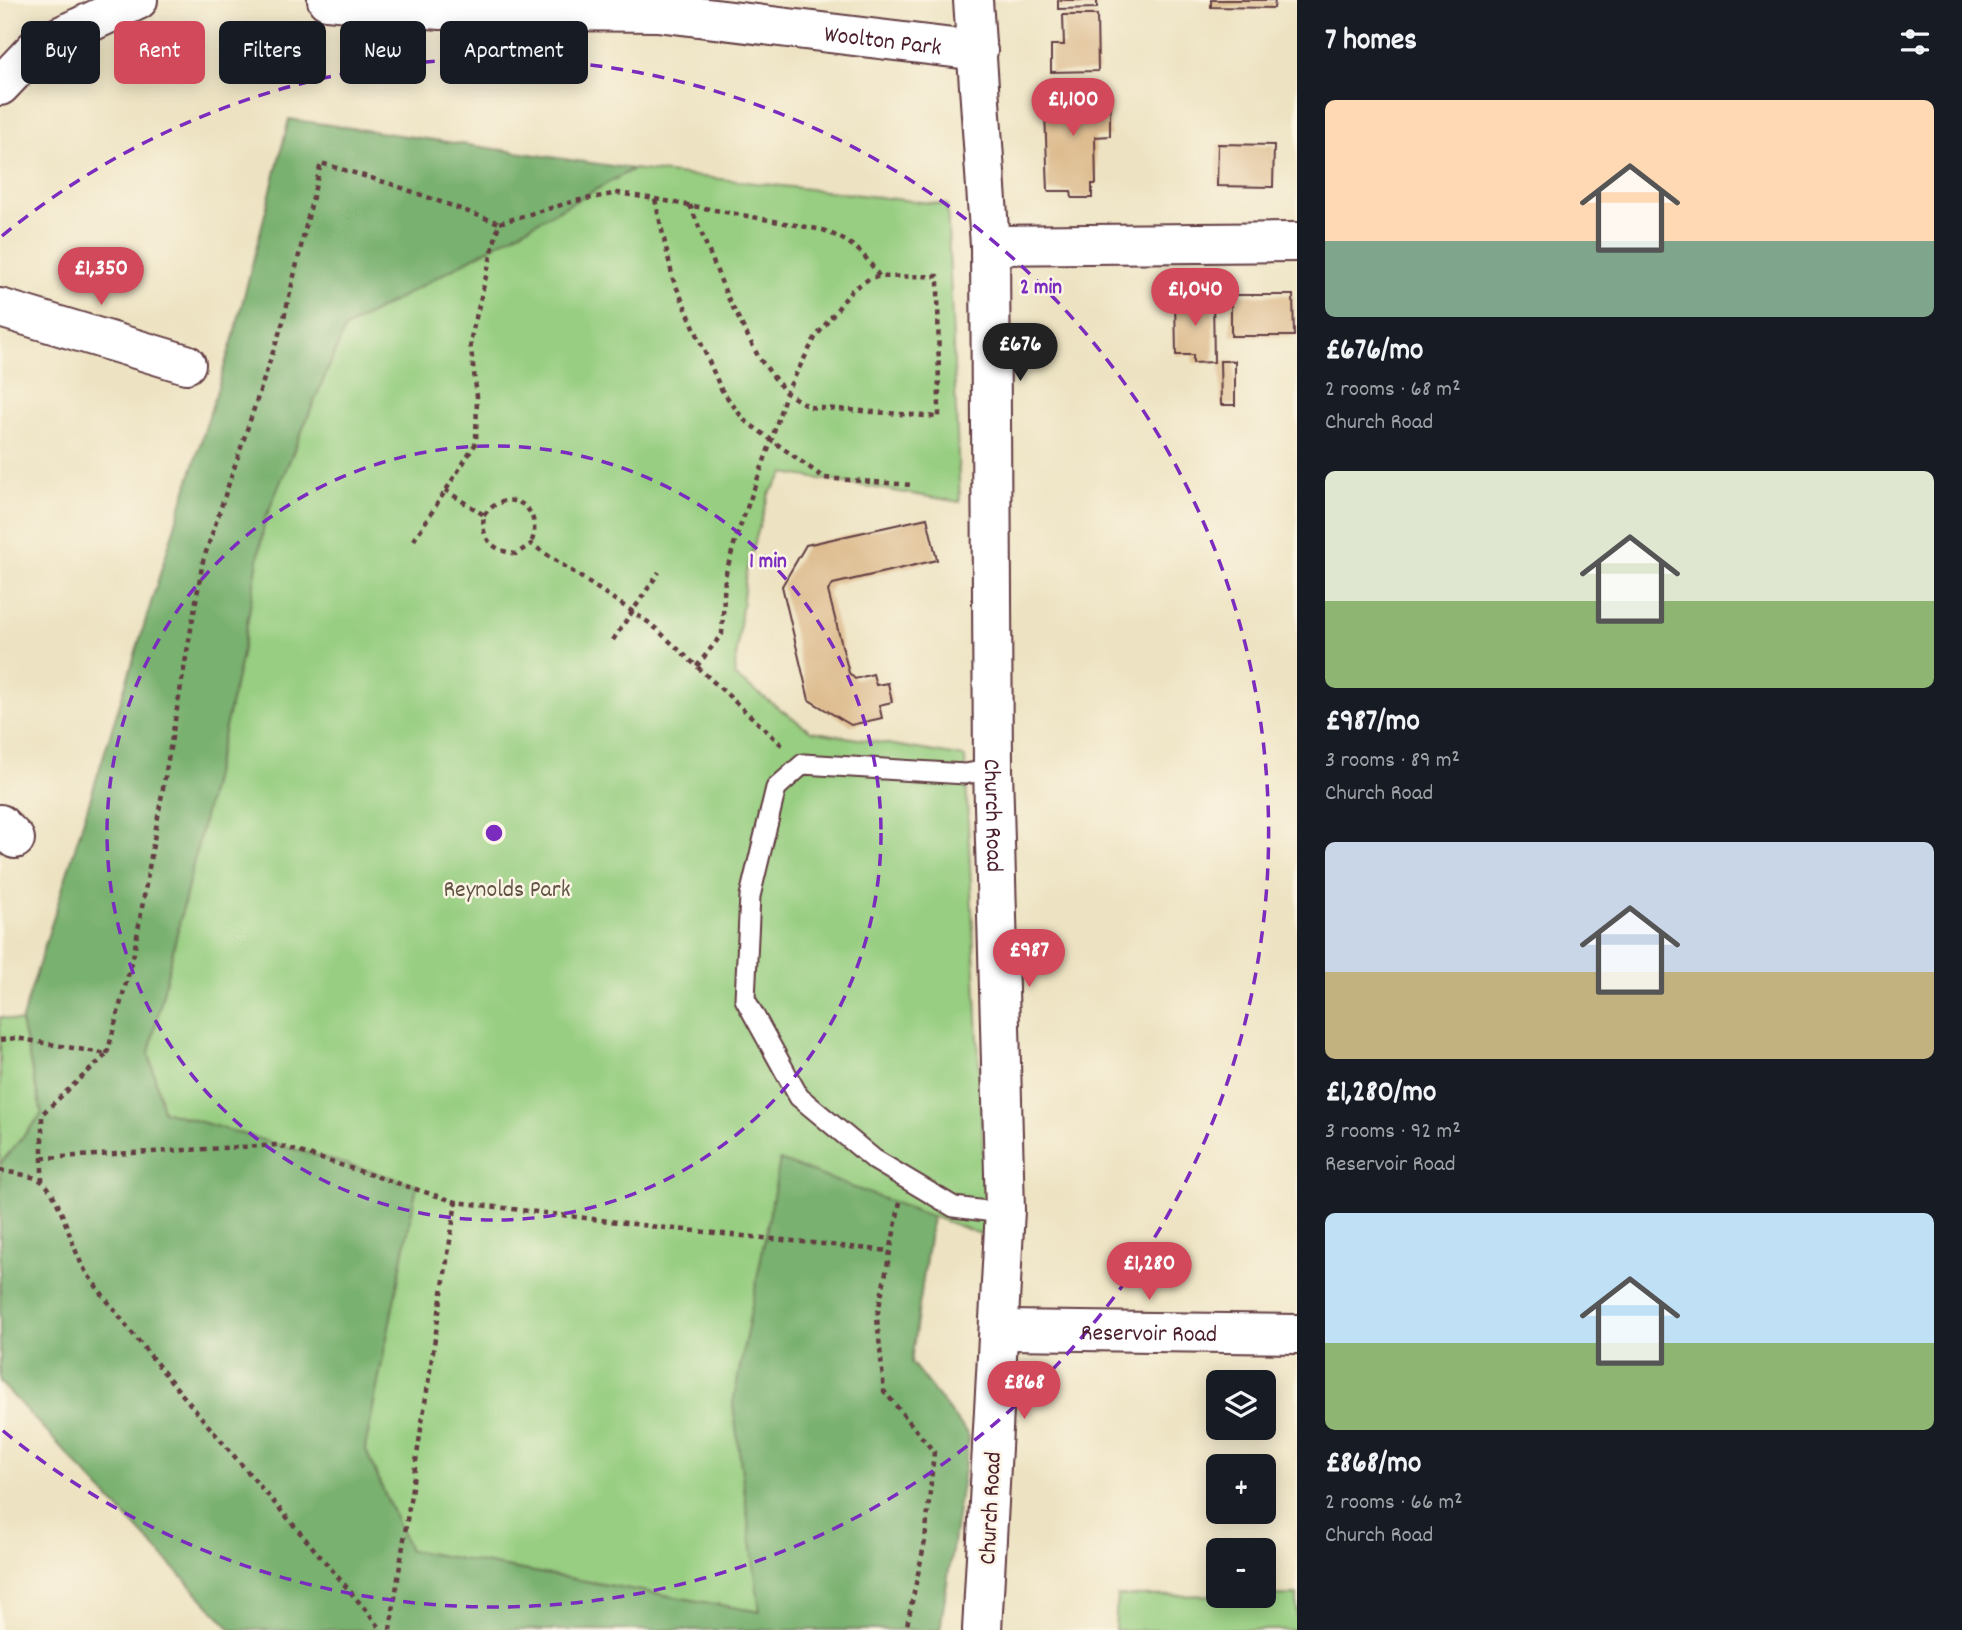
<!DOCTYPE html>
<html lang="en">
<head>
<meta charset="utf-8">
<style>
  :root { --surface:#171b24; --page:#242831; --text:#f1f3f6; --muted:#9ea1a6; --accent:#d1495b }
  body { margin:0; font-family:Dekko,sans-serif; background:var(--page); color:var(--text); height:100vh; display:flex; flex-direction:column; font-size:26px; white-space:nowrap }
  * { box-sizing:border-box; margin:0 }
  p { font-size:23px; color:var(--muted) }
  .icon { flex:none; width:38px; height:38px; fill:none; stroke:currentColor; stroke-width:2; stroke-linecap:round; stroke-linejoin:round }
  .map { position:relative; flex:1; overflow:hidden }
  .details { display:flex; flex-direction:column; background:var(--surface); width:665px }
  .details>* { flex:none }
  .banner { position:absolute; left:21px; top:21px; width:665px; height:63px; display:flex; gap:14px }
  .tools { position:absolute; left:1206px; top:1370px; display:grid; gap:14px }
  .tools a { display:grid; place-items:center; width:70px; height:70px; border-radius:10px; background:var(--surface); box-shadow:0 4px 18px #0003; font-size:35px }
  .price { position:absolute; translate:-50% -60px; padding:0 16px; border-radius:24px; background:var(--accent); color:#fff; font-size:23px; line-height:46px; filter:drop-shadow(0 2px 4px #0008) }
  .price::after { content:''; position:absolute; left:50%; top:42px; width:21px; height:16px; margin-left:-10px; background:inherit; clip-path:polygon(0 0,100% 0,50% 100%) }
  .price.active { background:#222; color:#fff }
  ul { padding:0; list-style:none }
  li { display:grid; align-content:center; gap:14px; height:371px; padding:0 28px }
  li span { display:grid; place-items:center; height:217px; border-radius:10px; color:#555 }
  li>.icon { margin-inline-start:auto }
  span .icon { width:126px; height:126px; fill:#fffc; stroke-width:1 }
  li b { font-size:30px }
  h2 { display:flex; justify-content:space-between; align-items:center; height:84px; padding:0 28px; font-size:30px }
  .tag { padding:0 24px; border-radius:10px; background:var(--surface); box-shadow:0 4px 18px #0003; font-size:24px; line-height:63px }
  .tag.active { background:var(--accent); color:#fff }
  main { display:flex; flex:1; min-height:0 }
  .map>svg:first-child { display:block }
</style>
</head>
<body>
<main>
<div class="map">
<svg width="1297" height="1630" viewBox="0 0 1297 1630">
  <rect width="100%" height="100%" fill="#fcf5e5"/>
  <filter id="ink" filterUnits="userSpaceOnUse"><feTurbulence type="fractalNoise" baseFrequency=".0143" numOctaves="2"/><feDisplacementMap in="SourceGraphic" scale="14" xChannelSelector="R" yChannelSelector="G"/><feConvolveMatrix kernelMatrix="1 2 1 2 8 2 1 2 1" color-interpolation-filters="sRGB"/></filter>
  <filter id="wash" filterUnits="userSpaceOnUse"><feTurbulence type="fractalNoise" baseFrequency=".00686" numOctaves="4" result="noise"/><feDisplacementMap in="SourceGraphic" scale="28" xChannelSelector="R" yChannelSelector="G"/><feGaussianBlur stdDeviation="1.57" result="paint"/><feColorMatrix in="noise" values="0 0 0 0 0 0 0 0 0 0 0 0 0 0 0 0 0 1.4 0 .05"/><feComposite in="paint" operator="in"/></filter>
  <g filter="url(#wash)">
    <rect width="100%" height="100%" fill="#ede3c2"/>
    <!-- green -->
    <g fill="#97ce81" stroke="#707656" stroke-width="2">
      <path d="M633 169 947 205 960 502 785 473 769 494 746 572 734 676 811 731 965 757 986 1211 983 1235 780 1161 733 1404 761 1612 409 1550 365 1449 417 1185 163 1111 149 1053 241 659 265 519 345 328Z"/>
      <path d="M0 1017 21 1022 42 1114 0 1164Z"/>
      <path d="M1297 1595V1630H1115L1117 1596Z"/>
    </g>
    <!-- forest -->
    <path fill="#79b16f" stroke="#62684d" stroke-width="2" d="M289 119 633 169 345 328 265 519 241 659 149 1053 163 1111 417 1185 365 1448 409 1550 760 1612 733 1404 780 1160 932 1217 911 1362 969 1436 940 1630H232L0 1382V1164L42 1114 21 1022 235 332Z"/>
    <g id="blocks">
      <!-- building -->
      <g fill="#ddbb8e">
        <path d="M1058 0H1097V8L1058 9Z"/>
        <path d="M1211 0H1275L1274 8 1211 7Z"/>
        <path d="M1063 15H1097L1098 71 1051 72V45H1064Z"/>
        <path d="M1090 84V104H1110V136L1095 137 1096 184H1092V198H1072L1071 191H1048L1044 85Z"/>
        <path d="M1218 144 1274 145 1273 187 1217 186Z"/>
        <path d="M1231 295H1293L1294 336H1231Z"/>
        <path d="M1175 297H1213L1214 362 1193 363V355H1176Z"/>
        <path d="M1220 361H1235V405H1221Z"/>
        <path d="M927 518 937 560 833 584 828 591 849 673 855 679 873 674 876 685 888 683 892 702 879 705 882 718 851 725 809 700 782 586 806 545Z"/>
      </g>
    </g>
  </g>
  <g filter="url(#ink)">
    <use href="#blocks" fill-opacity="0" stroke="#623c42" stroke-width="2"/>
    <g fill="none" stroke-linecap="round" stroke-linejoin="round">
      <!-- lane casing -->
      <g stroke="#623c42" stroke-width="23">
        <path id="lane" d="M993 769 965 774 803 764 776 788 750 896 745 999 799 1097 875 1160 954 1207 986 1211 1005 1210"/>
      </g>
      <!-- street casing -->
      <g stroke="#623c42" stroke-width="42">
        <g id="street">
          <path id="s1" d="M327 0 441 10 657 12 978 51"/>
          <path id="s2" d="M973 0 990 245 993 769 1005 1210 982 1630"/>
          <path d="M0 86 37 47 138 0"/>
          <path d="M990 245 1297 242"/>
          <path d="M0 308 186 364"/>
          <path d="M0 824 15 839"/>
          <path id="s3" d="M1000 1330 1297 1334"/>
        </g>
      </g>
      <!-- path -->
      <g stroke="#623c42" stroke-width="4.5" stroke-dasharray="5 5" stroke-linecap="butt">
        <path d="M655 199 823 230C853 243 861 249 879 276"/>
        <path d="M690 205 727 296 759 358 786 393 810 407 939 417 938 276 872 277 852 290 815 338 786 393 771 442 736 538 725 576 722 634 697 666"/>
        <path d="M445 490 484 515C480 540 493 550 516 554L531 544 651 624 784 747"/>
        <path d="M484 515C510 483 545 509 531 544"/>
        <path d="M414 540 476 443 477 396 470 342 499 223 575 201 618 193 655 199 673 279 721 389 744 420 824 478 912 485"/>
        <path d="M613 640 659 572"/>
        <path d="M0 1040 16 1038 107 1054 42 1114V1181"/>
        <path d="M107 1054 134 953 203 561 283 322 321 163 391 184 499 223"/>
        <path d="M42 1158 278 1145 456 1202 666 1228 890 1251"/>
        <path d="M0 1170C10 1173 33 1175 41 1181 61 1193 72 1254 88 1275 179 1399 285 1511 382 1630"/>
        <path d="M900 1202 877 1317 884 1391 934 1452 925 1541 906 1630"/>
        <path d="M390 1630 456 1202"/>
      </g>
      <!-- lane -->
      <use href="#lane" stroke="#fff" stroke-width="19"/>
      <!-- street -->
      <use href="#street" stroke="#fff" stroke-width="38"/>
    </g>
  </g>
  <!-- distance rings -->
  <g fill="none" stroke="#7b2cbf" stroke-width="3.5" stroke-dasharray="12 9">
    <circle cx="494" cy="833" r="387"/>
    <path d="M2 236A774 774 0 1 1 2 1430"/>
  </g>
  <g text-anchor="middle" stroke-width="5" stroke-linejoin="round" paint-order="stroke">
    <!-- street labels -->
    <g font-size="24" fill="#4a1f2b" stroke="#fcf5e5">
      <text dy="8" stroke="none"><textPath href="#s1" startOffset="558">Woolton Park</textPath></text>
      <text dy="8" stroke="none"><textPath href="#s2" startOffset="816">Church Road</textPath></text>
      <text dy="8" stroke="none"><textPath href="#s3" startOffset="149">Reservoir Road</textPath></text>
      <text transform="translate(989 1508) rotate(-87)" y="8">Church Road</text>
    </g>
    <!-- park labels -->
    <g font-size="24" fill="#615445" stroke="#fcf5e5">
      <text x="507" y="896">Reynolds Park</text>
    </g>
  </g>
  <circle cx="494" cy="833" r="10" fill="#7b2cbf" stroke="#fcf5e5" stroke-width="3.5"/>
  <g font-size="21" text-anchor="middle" font-weight="bold" fill="#7b2cbf" stroke="#fcf5e5" stroke-width="5" stroke-linejoin="round" paint-order="stroke">
    <text x="1041" y="293">2 min</text>
    <text x="768" y="567">1 min</text>
  </g>
</svg>
<div class="tools">
<a><svg class="icon" aria-label="layers" viewBox="0 0 24 24"><path d="M12 4l9 5-9 5-9-5zM3 14l9 5 9-5"/></svg></a>
<a>+</a>
<a>−</a>
</div>
<b class="price" style="left:1073px;top:138px">£1,100</b>
<b class="price" style="left:101px;top:307px">£1,350</b>
<b class="price" style="left:1195px;top:328px">£1,040</b>
<b class="price active" style="left:1020px;top:383px">£676</b>
<b class="price" style="left:1029px;top:989px">£987</b>
<b class="price" style="left:1149px;top:1302px">£1,280</b>
<b class="price" style="left:1024px;top:1421px">£868</b>
<div class="banner">
<a class="tag">Buy</a>
<a class="tag active">Rent</a>
<a class="tag">Filters</a>
<a class="tag">New</a>
<a class="tag">Apartment</a>
</div>
</div>
<section class="details">
<h2>7 homes<svg class="icon" aria-label="filters" viewBox="0 0 24 24"><path d="M4 7h16M4 17h16"/><circle cx="9" cy="7" r="2"/><circle cx="15" cy="17" r="2"/></svg></h2>
<ul>
<li><span style="background:linear-gradient(#ffd9b3 65%,#7fa58c 0)"><svg class="icon" aria-label="home" viewBox="0 0 24 24"><path d="M3 11l9-7 9 7M6 9v11h12V9"/></svg></span><div><b>£676/mo</b><p>2 rooms · 68 m²</p><p>Church Road</p></div></li>
<li><span style="background:linear-gradient(#dfe7d0 60%,#8fb573 0)"><svg class="icon" aria-label="home" viewBox="0 0 24 24"><path d="M3 11l9-7 9 7M6 9v11h12V9"/></svg></span><div><b>£987/mo</b><p>3 rooms · 89 m²</p><p>Church Road</p></div></li>
<li><span style="background:linear-gradient(#c9d6e8 60%,#c2b280 0)"><svg class="icon" aria-label="home" viewBox="0 0 24 24"><path d="M3 11l9-7 9 7M6 9v11h12V9"/></svg></span><div><b>£1,280/mo</b><p>3 rooms · 92 m²</p><p>Reservoir Road</p></div></li>
<li><span style="background:linear-gradient(#bfe0f5 60%,#8fb573 0)"><svg class="icon" aria-label="home" viewBox="0 0 24 24"><path d="M3 11l9-7 9 7M6 9v11h12V9"/></svg></span><div><b>£868/mo</b><p>2 rooms · 66 m²</p><p>Church Road</p></div></li>
</ul>
</section>
</main>
</body>
</html>
